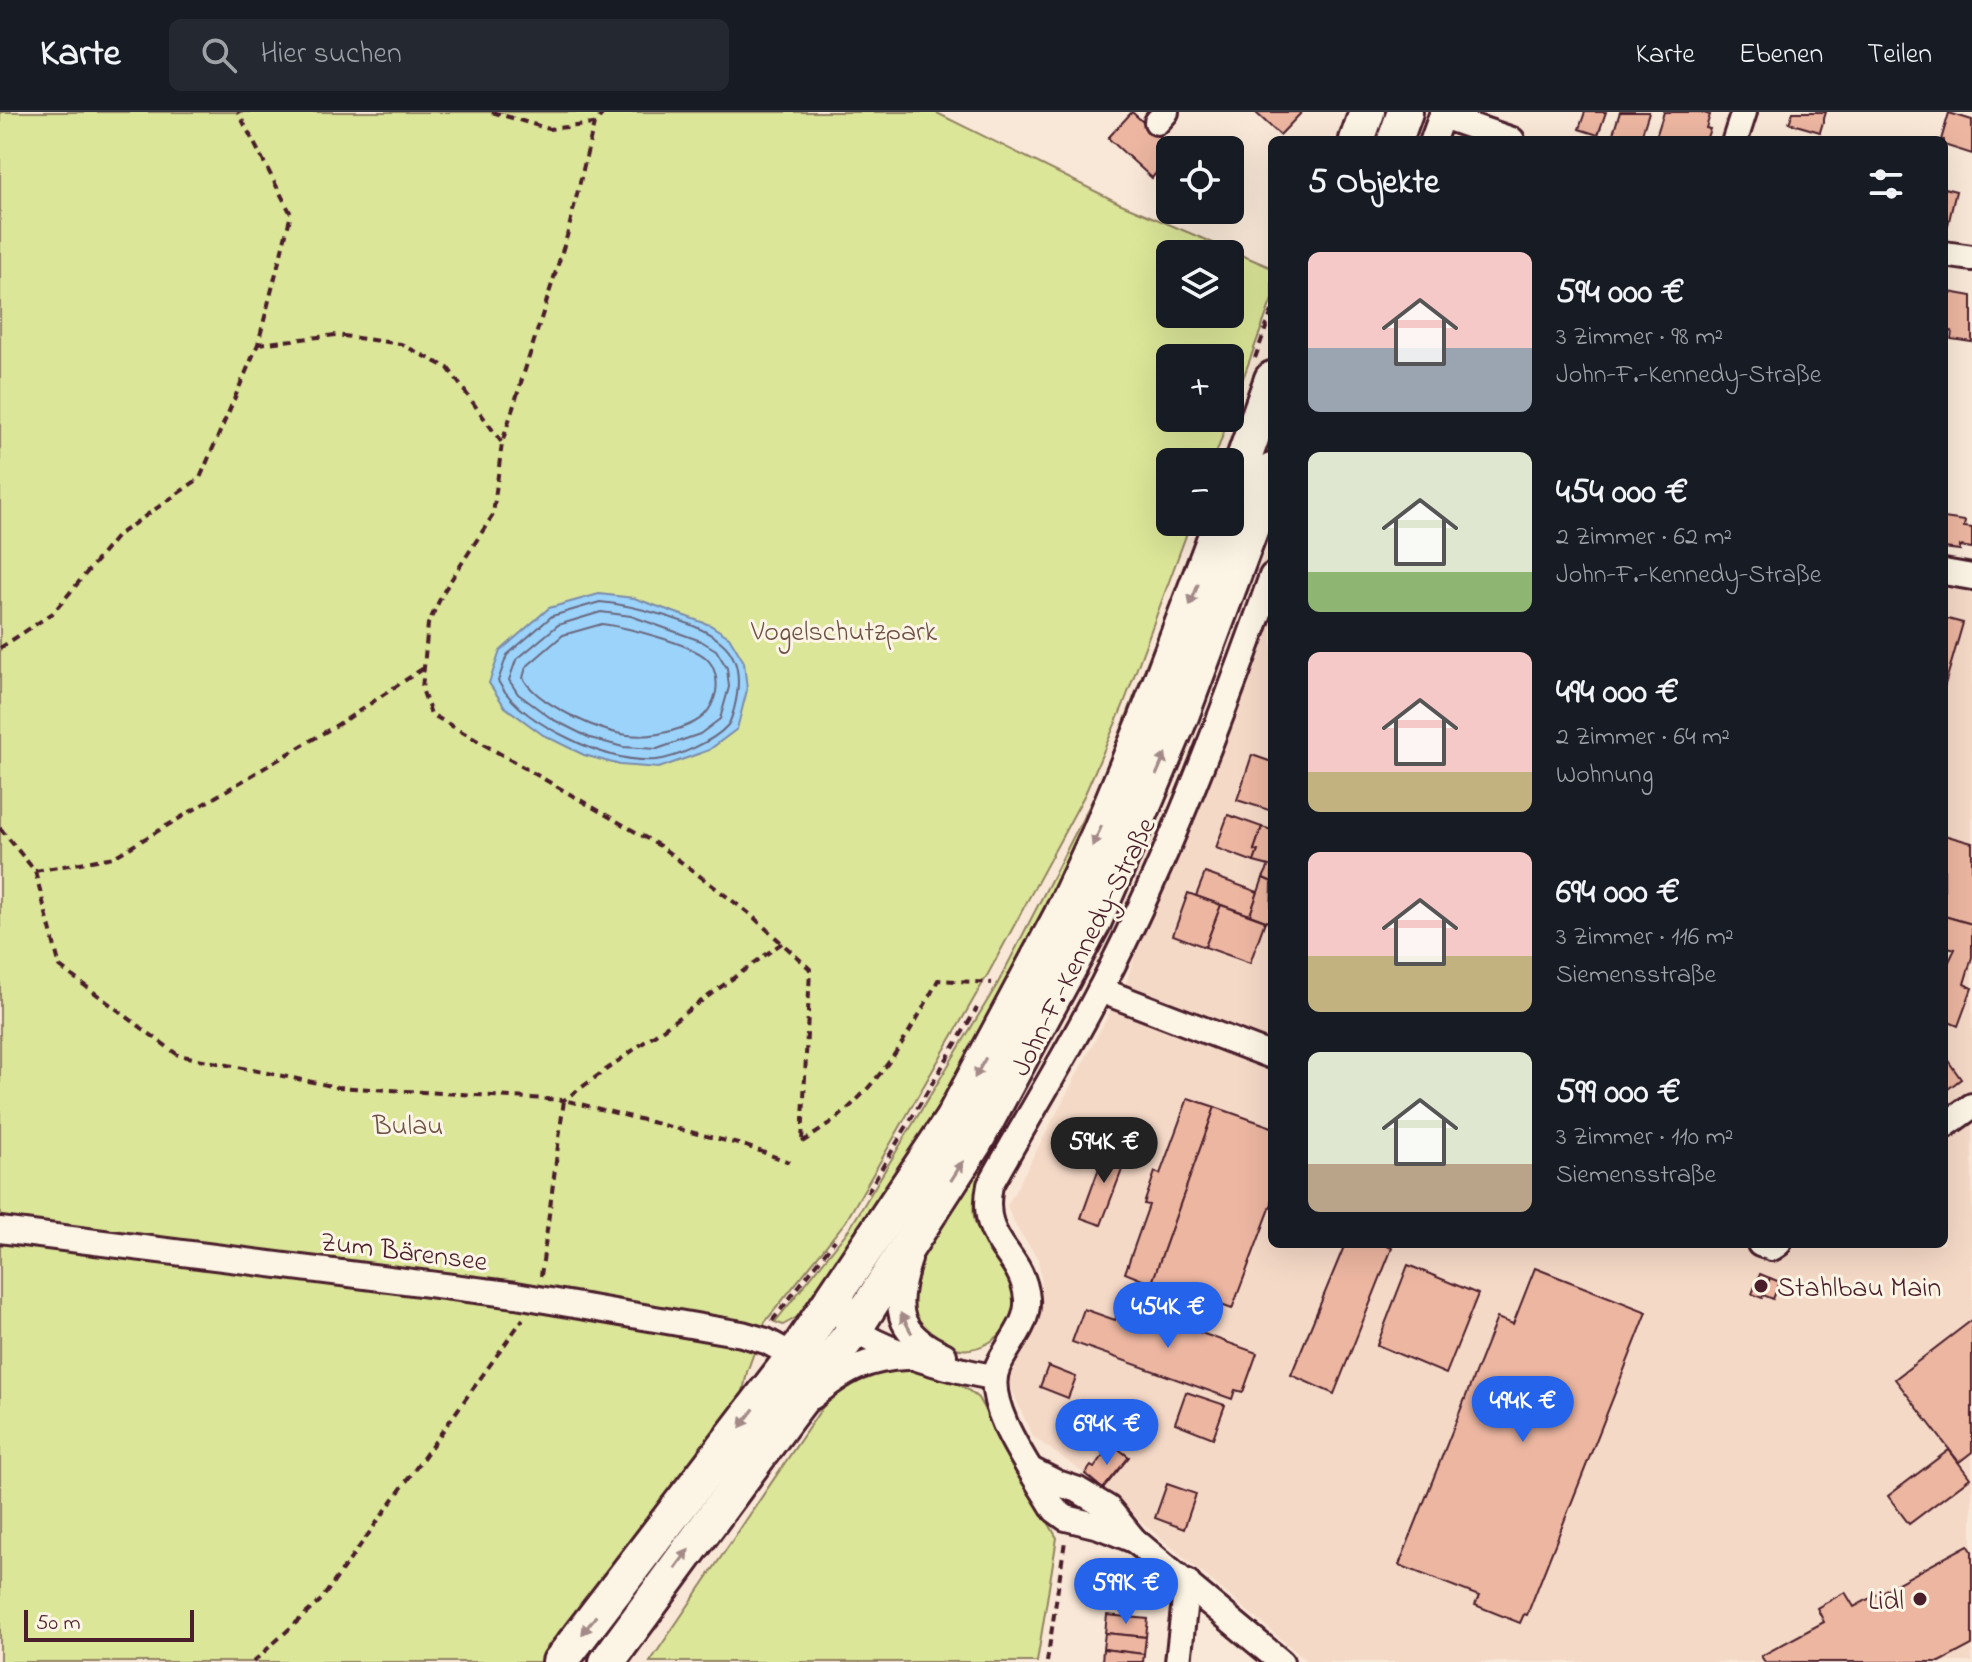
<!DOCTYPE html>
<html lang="de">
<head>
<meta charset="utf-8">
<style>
  :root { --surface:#171b24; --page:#242831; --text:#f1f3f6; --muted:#9ea1a6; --line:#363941; --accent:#2563eb }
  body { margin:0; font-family:"Indie Flower",sans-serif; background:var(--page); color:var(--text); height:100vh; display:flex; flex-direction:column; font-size:30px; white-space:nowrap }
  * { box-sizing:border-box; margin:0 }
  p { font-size:26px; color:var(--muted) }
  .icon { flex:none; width:44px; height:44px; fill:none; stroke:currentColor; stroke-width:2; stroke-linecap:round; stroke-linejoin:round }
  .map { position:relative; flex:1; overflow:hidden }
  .sheet { position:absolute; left:1268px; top:24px; width:680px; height:1112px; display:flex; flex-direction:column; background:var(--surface); border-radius:12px; box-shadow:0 8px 32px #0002 }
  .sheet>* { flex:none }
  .tools { position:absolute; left:1156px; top:24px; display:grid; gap:16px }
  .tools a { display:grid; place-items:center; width:88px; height:88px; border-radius:12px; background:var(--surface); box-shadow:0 8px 32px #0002; font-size:40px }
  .scale { position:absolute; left:24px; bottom:20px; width:170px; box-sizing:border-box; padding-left:8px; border:4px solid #4a1f2b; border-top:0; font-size:22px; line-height:28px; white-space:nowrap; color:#4a1f2b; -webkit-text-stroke:6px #fcf5e5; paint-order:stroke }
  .price { position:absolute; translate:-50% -68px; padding:0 18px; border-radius:28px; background:var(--accent); color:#fff; font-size:26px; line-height:52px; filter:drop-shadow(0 2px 4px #0008) }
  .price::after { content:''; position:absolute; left:50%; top:48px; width:24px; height:18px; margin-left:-12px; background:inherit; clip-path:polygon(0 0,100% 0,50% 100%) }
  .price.active { background:#222; color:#fff }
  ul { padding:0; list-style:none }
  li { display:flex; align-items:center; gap:24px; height:200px; padding:0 40px }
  li span { display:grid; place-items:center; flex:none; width:224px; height:160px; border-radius:12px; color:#555 }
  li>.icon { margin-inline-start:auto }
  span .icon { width:96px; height:96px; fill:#fffc; stroke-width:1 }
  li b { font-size:34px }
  h2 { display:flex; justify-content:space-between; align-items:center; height:96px; padding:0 40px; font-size:34px }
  header { display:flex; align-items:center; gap:48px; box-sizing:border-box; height:112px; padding:0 40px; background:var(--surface); border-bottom:2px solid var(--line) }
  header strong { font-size:38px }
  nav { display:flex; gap:44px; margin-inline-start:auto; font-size:28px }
  .search { width:560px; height:72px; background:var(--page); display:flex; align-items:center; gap:20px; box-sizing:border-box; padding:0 28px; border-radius:12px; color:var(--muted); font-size:30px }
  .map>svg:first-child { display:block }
</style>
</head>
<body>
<header>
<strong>Karte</strong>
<div class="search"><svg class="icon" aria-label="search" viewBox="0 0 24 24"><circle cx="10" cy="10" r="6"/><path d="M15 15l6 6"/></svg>Hier suchen</div>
<nav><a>Karte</a><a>Ebenen</a><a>Teilen</a></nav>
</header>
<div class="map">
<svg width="1972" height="1550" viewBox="0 0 1972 1550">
  <rect width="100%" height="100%" fill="#f9e8d7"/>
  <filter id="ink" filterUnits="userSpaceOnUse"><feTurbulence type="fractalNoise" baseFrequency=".0125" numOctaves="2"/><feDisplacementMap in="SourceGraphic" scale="16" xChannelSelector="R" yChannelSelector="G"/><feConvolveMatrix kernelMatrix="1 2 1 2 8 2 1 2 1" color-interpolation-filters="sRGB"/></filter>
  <g filter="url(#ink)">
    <!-- built -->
    <path fill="#f5d9c7" d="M1272 423V1132H1944V474L1972 481V1550H1308L1077 1356 1032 1324 1008 1269 1039 1200 1042 1174 1038 1147 1016 1115 1007 1094 1127 868 1215 586Z"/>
    <!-- green -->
    <g fill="#dbe698" stroke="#928262" stroke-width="2" fill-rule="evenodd">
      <path d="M0 0H935L1119 91 1272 156V187L1230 302V246H1170V306H1229L1213 350H1170V410H1191L1123 594 1085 682 988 862 846 1109 765 1210 747 1260 739 1299 543 1550H0ZM1170 142H1230V202H1170Z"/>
      <path d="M1202 410H1209L1090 719 942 1004 824 1182 799 1204 783 1213 775 1210 850 1116 998 871 1098 677Z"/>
      <path d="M977 1052 986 1058C977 1075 970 1091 975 1110 981 1131 999 1143 1008 1161 1021 1186 1014 1215 990 1230 978 1237 963 1240 949 1234 923 1223 903 1199 910 1167 912 1157 922 1145 928 1136 944 1108 960 1080 977 1052Z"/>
      <path d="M884 1255C918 1257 952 1262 978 1286L1057 1426 1037 1550H650L822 1296 843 1274Z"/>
    </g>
    <!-- water -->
    <path fill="#9bd3fb" stroke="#7b8ba8" stroke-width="2" d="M599 482 634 486 710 513 729 525 744 550 747 578 737 617 709 638 659 656 620 653 584 643 543 623 505 595 489 571 500 539 549 496Z"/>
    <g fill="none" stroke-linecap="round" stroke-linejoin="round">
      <!-- shore -->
      <g stroke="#6a677e" stroke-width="2">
        <path d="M600 490C631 493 697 509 721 530 742 547 740 574 734 597 732 603 731 610 727 614 714 629 676 646 656 648 626 650 594 639 568 626 541 613 513 596 498 569L507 543 552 504Z"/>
        <path d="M601 500 631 504 701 529 716 538 727 556 729 575 720 607 700 622 657 637 623 635 590 626 552 607 518 582 509 568 516 548 558 513Z"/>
        <path d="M602 512C625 515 689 531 706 546 715 554 718 568 716 580 711 601 701 609 681 616 641 630 613 624 576 606 558 597 533 584 523 566L526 555 563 523Z"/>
      </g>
    </g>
    <!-- building -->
    <g fill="#ecb6a1" stroke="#4a1f2b" stroke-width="2">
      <path d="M1132 0 1165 30 1160 35 1170 44 1152 66 1108 26Z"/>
      <path d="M1255 0H1302L1280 23Z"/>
      <path d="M1585 0H1606L1598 23 1579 17Z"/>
      <path d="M1620 0H1649L1640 28H1611Z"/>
      <path d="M1664 0H1701L1710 3 1706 16 1710 17 1706 28H1655Z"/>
      <path d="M1793 0H1826L1820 20 1789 11Z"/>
      <path d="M1949 1 1972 8V42L1944 33V28H1941Z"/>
      <path d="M1944 76 1956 79 1948 113H1946L1945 117Z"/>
      <path d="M1944 179 1972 184V230L1951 227 1952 219 1944 218Z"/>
      <path d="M1944 406 1965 409 1964 415 1972 416V436L1960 434V438L1944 436Z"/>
      <path d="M1944 506 1963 511 1944 576Z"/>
      <path d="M1252 643 1272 650V699L1237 688Z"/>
      <path d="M1228 703 1262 715 1254 738 1258 739 1254 750 1216 736Z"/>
      <path d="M1262 715 1272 718V770L1263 766 1269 754 1254 750 1258 739 1254 738Z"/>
      <path d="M1944 723 1972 731V812L1944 804Z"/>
      <path d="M1205 761 1258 780 1250 803 1196 784Z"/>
      <path d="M1263 766 1272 770 1271 811 1250 803Z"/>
      <path d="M1188 781 1221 793 1205 835 1173 823Z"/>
      <path d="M1221 793 1265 809 1250 851 1205 835Z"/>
      <path d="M1944 804 1972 812V845L1964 872 1972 876 1958 914 1944 908V860L1955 837 1944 834Z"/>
      <path d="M1944 943 1961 967 1944 980Z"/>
      <path d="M1188 986 1215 995 1152 1172 1125 1161 1149 1093 1144 1092 1155 1060 1160 1062Z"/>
      <path d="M1215 995 1272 1015V1091L1232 1197 1153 1168Z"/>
      <path d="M1107 1034 1128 1042 1101 1113 1081 1106Z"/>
      <path d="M1345 1132H1382L1392 1136 1334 1282 1291 1263Z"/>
      <path d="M1408 1153 1478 1182 1446 1262 1377 1233Z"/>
      <path d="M1535 1156 1647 1200 1527 1503 1524 1502 1520 1511 1475 1493 1479 1484 1399 1453 1497 1206 1513 1212Z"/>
      <path d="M1760 1162 1770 1166 1762 1186 1752 1182Z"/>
      <path d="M1770 1166 1780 1170 1773 1187 1763 1183Z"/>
      <path d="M1121 1192 1257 1241 1243 1280 1235 1278 1232 1287 1072 1230 1084 1197 1115 1208Z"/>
      <path d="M1972 1208V1340L1959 1350 1895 1267Z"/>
      <path d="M1048 1254 1076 1265 1068 1286 1040 1275Z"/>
      <path d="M1186 1280 1225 1293 1213 1326 1175 1311Z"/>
      <path d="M1112 1332 1129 1345 1103 1377 1085 1362 1091 1354 1094 1356Z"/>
      <path d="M1949 1338 1970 1366 1909 1412 1888 1384Z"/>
      <path d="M1167 1372 1196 1382 1184 1417 1155 1406Z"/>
      <path d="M1968 1433 1972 1439V1533L1940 1550H1765L1761 1544 1824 1510 1817 1496 1845 1480 1854 1495Z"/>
      <path d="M1107 1503 1148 1507 1146 1525 1105 1521Z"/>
      <path d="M1105 1521 1146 1525 1144 1542 1103 1537Z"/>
      <path d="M1103 1537 1144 1542 1143 1550H1102Z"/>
    </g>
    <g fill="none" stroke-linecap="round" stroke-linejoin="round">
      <!-- street casing -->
      <g stroke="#4a1f2b" stroke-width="30">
        <g id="street">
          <path d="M1442 4 1512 28"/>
          <path d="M1157 10 1166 0"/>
          <path d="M1433 28 1443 0"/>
          <path d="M1735 28 1744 0"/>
          <path d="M1944 142 1972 146"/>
          <path d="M1944 460 1972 465"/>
          <path d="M1100 878 1272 944"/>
          <path d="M1944 1014 1972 994"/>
          <path d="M0 1118 516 1183 742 1222 766 1229 794 1244"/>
          <path d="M1760 1132 1772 1136 1778 1132"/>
          <path d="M909 1147C894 1194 894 1221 944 1243"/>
          <path d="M843 1172C843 1181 841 1194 843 1203 853 1234 964 1261 994 1265"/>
          <path d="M812 1285C844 1259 866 1246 908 1245"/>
          <path d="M1033 1359 1057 1371 1078 1378 1108 1396 1134 1428 1281 1550"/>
          <path d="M1134 1428 1099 1414 1066 1406 1055 1398C1036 1364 980 1292 998 1254 1008 1232 1029 1212 1027 1187 1023 1139 978 1133 990 1073 1026 1008 1066 944 1100 878 1169 745 1222 605 1272 464"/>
          <path d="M1178 1550 1187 1470"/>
        </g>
      </g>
      <!-- secondary casing -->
      <g stroke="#4a1f2b" stroke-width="40">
        <g id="secondary">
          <path d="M1357 28 1367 0"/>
          <path d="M1395 28 1405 0"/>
          <path d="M1230 386 1272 267"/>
          <path d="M560 1550 794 1244 952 1008 1061 804 1099 722 1146 608 1221 410"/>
          <path d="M607 1550 788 1304 854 1218 975 1030 1093 811 1129 728 1181 604 1272 359"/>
        </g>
      </g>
      <!-- path -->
      <g stroke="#4a1f2b" stroke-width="4" stroke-dasharray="8 6" stroke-linecap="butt">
        <path d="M492 0 549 17 594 12"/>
        <path d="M604 0 594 12 567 124 502 331 493 403 444 479 428 512 422 577 431 602 660 734 750 802 810 857 802 1030"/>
        <path d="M258 232 336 223 401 232 448 256 502 331"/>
        <path d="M1255 246 1272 199"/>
        <path d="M0 536 53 501 118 423 200 366 258 232 291 102 238 0"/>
        <path d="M0 716 35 759 60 855 178 943 337 975 564 988 782 831"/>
        <path d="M35 759 114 745 347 607 425 555"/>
        <path d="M802 1030C816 1021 831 1012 843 1001 885 964 913 916 938 868L992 871"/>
        <path d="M867 1081 977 896"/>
        <path d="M541 1164 564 988 746 1034 789 1050"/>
        <path d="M772 1209 835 1128"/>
        <path d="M253 1550 321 1488 523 1207"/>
        <path d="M1047 1550 1065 1429"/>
      </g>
      <!-- street -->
      <use href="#street" stroke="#fcf5e5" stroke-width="24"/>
      <!-- secondary -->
      <use href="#secondary" stroke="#fcf5e5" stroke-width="34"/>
    </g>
    <!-- one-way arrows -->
    <defs><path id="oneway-solid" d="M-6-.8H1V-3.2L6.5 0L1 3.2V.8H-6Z" transform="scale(2)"/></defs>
    <g fill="#a38a88">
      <use href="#oneway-solid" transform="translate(1194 483) rotate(111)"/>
      <use href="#oneway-solid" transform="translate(1161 652) rotate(-67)"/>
      <use href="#oneway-solid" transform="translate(1097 724) rotate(114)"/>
      <use href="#oneway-solid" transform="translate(980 956) rotate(119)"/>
      <use href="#oneway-solid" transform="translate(957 1059) rotate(-58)"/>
      <use href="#oneway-solid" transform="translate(906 1211) rotate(-119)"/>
      <use href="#oneway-solid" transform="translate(747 1306) rotate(127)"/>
      <use href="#oneway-solid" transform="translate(682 1447) rotate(-54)"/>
      <use href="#oneway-solid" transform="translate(589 1513) rotate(127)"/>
    </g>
  </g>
  <!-- markers -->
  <g fill="#4a1f2b" stroke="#fcf5e5" stroke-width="3">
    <circle cx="1761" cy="1174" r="8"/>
    <circle cx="1920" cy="1487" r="8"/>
  </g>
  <g text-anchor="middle" stroke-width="6" stroke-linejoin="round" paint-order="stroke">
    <!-- park labels -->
    <g font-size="28" fill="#6e5146" stroke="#fcf5e5">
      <text x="844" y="528">Vogelschutzpark</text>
      <text x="408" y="1022">Bulau</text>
    </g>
    <!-- street labels -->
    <g font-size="28" fill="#4a1f2b" stroke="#fcf5e5">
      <text transform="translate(1082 834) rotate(-63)" y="10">John-F.-Kennedy-Straße</text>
      <text transform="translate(404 1138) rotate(7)" y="10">Zum Bärensee</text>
    </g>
    <!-- poi labels -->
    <g font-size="28" fill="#4a1f2b" stroke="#fcf5e5" text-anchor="start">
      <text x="1777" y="1184">Stahlbau Main</text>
      <text x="1904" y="1497" text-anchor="end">Lidl</text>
    </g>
  </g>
</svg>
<div class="tools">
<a><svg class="icon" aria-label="locate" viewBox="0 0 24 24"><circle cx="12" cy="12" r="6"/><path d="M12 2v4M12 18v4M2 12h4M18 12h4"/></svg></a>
<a><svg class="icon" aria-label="layers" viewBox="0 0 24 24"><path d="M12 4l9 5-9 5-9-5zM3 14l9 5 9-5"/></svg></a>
<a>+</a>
<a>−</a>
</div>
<div class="scale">50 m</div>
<b class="price active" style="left:1104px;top:1073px">594K €</b>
<b class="price" style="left:1168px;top:1238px">454K €</b>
<b class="price" style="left:1523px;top:1332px">494K €</b>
<b class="price" style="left:1107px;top:1355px">694K €</b>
<b class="price" style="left:1126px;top:1514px">599K €</b>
<section class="sheet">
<h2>5 Objekte<svg class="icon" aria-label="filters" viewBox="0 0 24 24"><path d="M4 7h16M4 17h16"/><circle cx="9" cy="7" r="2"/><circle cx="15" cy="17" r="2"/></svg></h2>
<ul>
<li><span style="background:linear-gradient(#f6c9c9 60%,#9aa5b1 0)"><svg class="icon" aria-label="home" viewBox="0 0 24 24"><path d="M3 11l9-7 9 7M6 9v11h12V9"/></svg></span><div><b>594 000 €</b><p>3 Zimmer · 98 m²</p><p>John-F.-Kennedy-Straße</p></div></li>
<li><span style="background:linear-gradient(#dfe7d0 75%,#8fb573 0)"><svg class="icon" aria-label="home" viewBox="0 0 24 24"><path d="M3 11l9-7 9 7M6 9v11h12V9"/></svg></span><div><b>454 000 €</b><p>2 Zimmer · 62 m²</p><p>John-F.-Kennedy-Straße</p></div></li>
<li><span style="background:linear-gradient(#f6c9c9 75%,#c2b280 0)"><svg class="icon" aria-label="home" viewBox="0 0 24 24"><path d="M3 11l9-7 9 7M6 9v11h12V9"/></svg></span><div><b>494 000 €</b><p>2 Zimmer · 64 m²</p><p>Wohnung</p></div></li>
<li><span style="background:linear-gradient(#f6c9c9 65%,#c2b280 0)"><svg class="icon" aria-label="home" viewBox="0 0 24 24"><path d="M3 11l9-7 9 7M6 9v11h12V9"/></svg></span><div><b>694 000 €</b><p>3 Zimmer · 116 m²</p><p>Siemensstraße</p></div></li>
<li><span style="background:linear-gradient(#dfe7d0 70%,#b9a48a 0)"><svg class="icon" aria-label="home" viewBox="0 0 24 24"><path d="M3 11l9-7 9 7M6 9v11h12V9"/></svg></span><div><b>599 000 €</b><p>3 Zimmer · 110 m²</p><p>Siemensstraße</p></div></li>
</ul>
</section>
</div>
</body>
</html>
